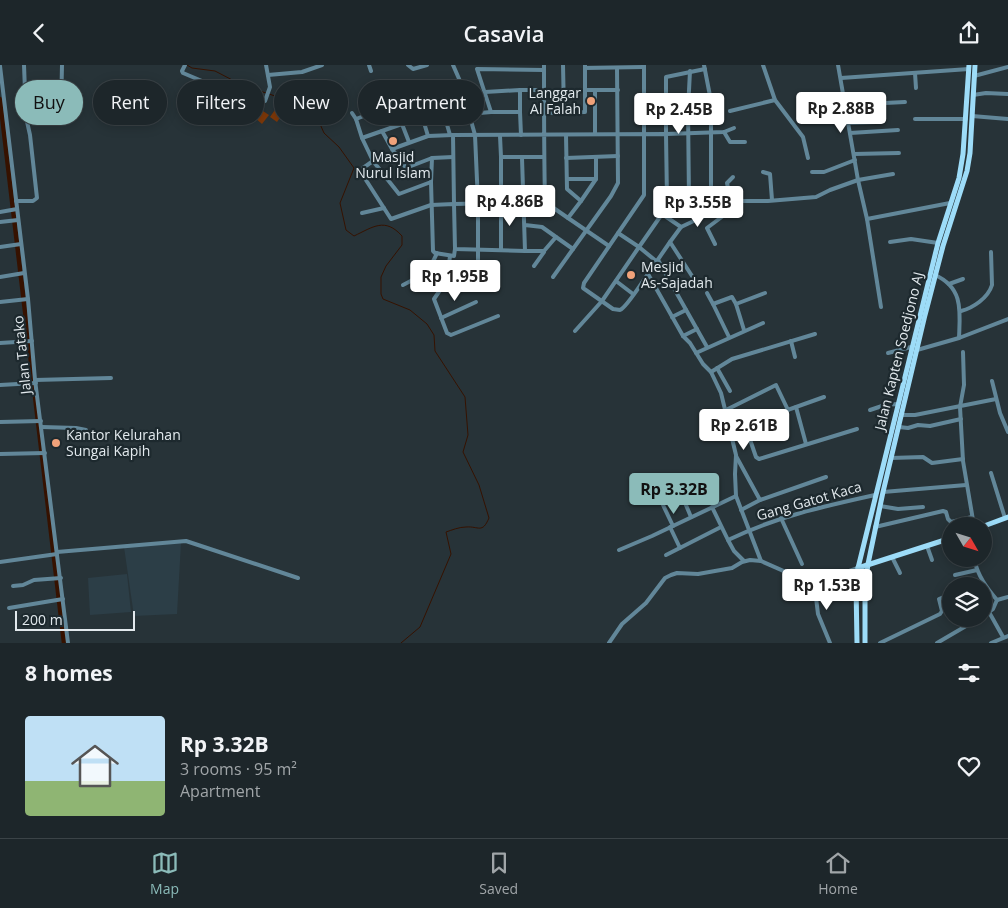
<!DOCTYPE html>
<html lang="en">
<head>
<meta charset="utf-8">
<style>
  :root { --surface:#1d262a; --page:#252e32; --text:#f1f3f6; --muted:#a0a5a8; --line:#3b4347; --accent:#8bbbb9 }
  body { margin:0; font-family:"Open Sans",sans-serif; background:var(--page); color:var(--text); height:100vh; display:flex; flex-direction:column; font-size:19px; white-space:nowrap }
  * { box-sizing:border-box; margin:0 }
  p { font-size:16px; color:var(--muted) }
  .icon { flex:none; width:28px; height:28px; fill:none; stroke:currentColor; stroke-width:2; stroke-linecap:round; stroke-linejoin:round }
  .map { position:relative; height:578px; overflow:hidden }
  .details { display:flex; flex-direction:column; background:var(--surface); flex:1 }
  .details>* { flex:none }
  .guide { position:absolute; left:15px; top:15px; width:500px; height:45px; display:flex; gap:10px }
  .needle { width:32px; rotate:129deg }
  .buttons { position:absolute; left:942px; top:452px; display:grid; gap:10px }
  .buttons a { display:grid; place-items:center; width:50px; height:50px; border-radius:50%; background:var(--surface); box-shadow:0 2px 12px #0003,0 0 0 1px var(--line); font-size:25px }
  .scale { position:absolute; left:15px; bottom:12px; width:120px; box-sizing:border-box; padding-left:5px; border:2px solid #e2e9ed; border-top:0; font-size:14px; line-height:18px; white-space:nowrap; color:#e2e9ed; -webkit-text-stroke:4px #1d292e; paint-order:stroke }
  .price { position:absolute; translate:-50% -42px; padding:0 11px; border-radius:5px; background:#fff; color:#222; font-size:16px; line-height:32px; filter:drop-shadow(0 1px 2px #0008) }
  .price::after { content:''; position:absolute; left:50%; top:30px; width:15px; height:11px; margin-left:-8px; background:inherit; clip-path:polygon(0 0,100% 0,50% 100%) }
  .price.active { background:var(--accent); color:#111 }
  ul { padding:0; list-style:none }
  li { display:flex; align-items:center; gap:15px; height:125px; padding:0 25px }
  li+li { border-top:1px solid var(--line) }
  li span { display:grid; place-items:center; flex:none; width:140px; height:100px; border-radius:5px; color:#555 }
  li>.icon { margin-inline-start:auto }
  span .icon { width:60px; height:60px; fill:#fffc; stroke-width:1 }
  li b { font-size:21px }
  h2 { display:flex; justify-content:space-between; align-items:center; height:60px; padding:0 25px; font-size:21px }
  .pill { padding:0 18px; border-radius:22px; background:var(--surface); box-shadow:0 2px 12px #0003,0 0 0 1px var(--line); font-size:18px; line-height:45px }
  .pill.active { background:var(--accent); color:#111 }
  header { display:flex; justify-content:space-between; align-items:center; height:65px; padding:0 25px; background:var(--surface); font-size:22px; font-weight:600 }
  .menu { display:flex; justify-content:space-around; align-items:center; height:70px; border-top:1px solid var(--line); background:var(--surface); font-size:14px; color:var(--muted) }
  .menu a { display:grid; justify-items:center; gap:2px }
  .menu .active { color:var(--accent) }
  .map>svg:first-child { display:block }
</style>
</head>
<body>
<header><svg class="icon" aria-label="back" viewBox="0 0 24 24"><path d="M15 5l-7 7 7 7"/></svg>Casavia<svg class="icon" aria-label="share" viewBox="0 0 24 24"><path d="M12 15V3M7 8l5-5 5 5M5 13v7h14v-7"/></svg></header>
<div class="map">
<svg width="1008" height="578" viewBox="0 0 1008 578">
  <rect width="100%" height="100%" fill="#273338"/>
  <!-- built -->
  <g fill="#2c3e47">
    <path d="M181 478 177 549 134 551 124 482Z"/>
    <path d="M127 509 131 547 90 550 88 513Z"/>
  </g>
  <!-- green -->
  <g fill="#7d3809">
    <path d="M279 39 286 44 277 57 270 52Z"/>
    <path d="M260 44 269 50 262 59 254 52Z"/>
  </g>
  <g fill="none" stroke-linecap="round" stroke-linejoin="round">
    <!-- stream -->
    <path stroke="#361200" stroke-width="1" d="M187 0 192 3 215 6 242 20 308 42 316 50 324 68 339 82 354 103 340 138 346 165 354 171C373 162 385 152 402 171V180L386 201 381 212V229L383 234 410 245 427 259 434 270 435 286 465 332 468 370 463 387 479 420 489 453C482 469 479 461 466 462 459 462 452 465 446 467L451 489 420 562 401 578"/>
    <!-- canal -->
    <path stroke="#361200" stroke-width="4.5" d="M0 34 64 578"/>
    <!-- minor -->
    <g stroke="#628799" stroke-width="4">
      <path d="M185 0 182 6 183 8 221 24"/>
      <path d="M369 0 371 6"/>
      <path d="M408 0 413 4 427 0"/>
      <path d="M544 0C544 46 544 91 545 137L454 139 453 70 666 69 667 135 662 149 639 182 618 168"/>
      <path d="M563 0 564 47"/>
      <path d="M644 0V130L584 218 583 223 613 244 620 245C627 242 642 217 648 209L683 271 690 278 703 299 711 307 721 328 736 390 735 409 736 431 761 496"/>
      <path d="M704 0 711 36V124L712 130 723 151 707 163 715 179"/>
      <path d="M763 0 775 35 803 72 808 93"/>
      <path d="M838 0 858 115 867 154 950 138"/>
      <path d="M0 1 28 234 35 315 68 578"/>
      <path d="M585 3 643 2"/>
      <path d="M705 4 666 12V69L724 67 734 63"/>
      <path d="M915 8 916 23"/>
      <path d="M268 10 302 7 322 0"/>
      <path d="M974 11 1008 2"/>
      <path d="M841 13 969 4"/>
      <path d="M242 23 265 36 270 22 266 0"/>
      <path d="M437 25 450 70"/>
      <path d="M520 25H543"/>
      <path d="M585 25H618"/>
      <path d="M485 27 520 25V47H491"/>
      <path d="M973 30 986 28 1008 29"/>
      <path d="M416 31 428 71"/>
      <path d="M395 39 460 16"/>
      <path d="M845 40 905 37"/>
      <path d="M61 46 62 0"/>
      <path d="M730 46 775 35"/>
      <path d="M520 47 521 70"/>
      <path d="M352 48 356 54 362 73 382 66 392 84"/>
      <path d="M543 48 585 47V0"/>
      <path d="M469 49 491 47 477 4 544 5"/>
      <path d="M972 51 1008 54"/>
      <path d="M356 54 395 39 402 59 382 66"/>
      <path d="M915 54H966"/>
      <path d="M848 58 876 57"/>
      <path d="M402 59 409 77"/>
      <path d="M724 67 730 77H745"/>
      <path d="M850 68 898 65"/>
      <path d="M595 69V25"/>
      <path d="M500 71 501 92"/>
      <path d="M362 73 373 96 399 129 431 117"/>
      <path d="M854 89 899 88"/>
      <path d="M453 92 432 93 431 117 433 186 435 188 454 191 455 184"/>
      <path d="M596 92V114"/>
      <path d="M432 93 406 103 392 84 428 71 453 70"/>
      <path d="M522 93 525 186H544L556 172 542 162 525 160"/>
      <path d="M566 93 618 91"/>
      <path d="M373 96 363 103 364 112 391 154 431 140 454 139 455 184 525 186"/>
      <path d="M763 107 770 109 772 135"/>
      <path d="M812 107H824L855 95"/>
      <path d="M568 114H596L581 136"/>
      <path d="M689 134 688 45 690 6"/>
      <path d="M667 135 689 134 700 153 681 162"/>
      <path d="M16 136H33L37 133 30 70 26 52 24 0"/>
      <path d="M545 137 568 153 581 136 567 124 566 70"/>
      <path d="M727 138 729 128 727 118 733 112"/>
      <path d="M0 147 17 144"/>
      <path d="M362 148 384 143"/>
      <path d="M662 149 681 162 670 177"/>
      <path d="M568 153 609 181"/>
      <path d="M700 153 723 142 732 136H768L816 132 830 125 858 115 893 109"/>
      <path d="M867 154 881 242"/>
      <path d="M0 157 18 155"/>
      <path d="M556 172 573 184 611 131 618 118 617 3"/>
      <path d="M890 177 911 174 938 178"/>
      <path d="M0 182 21 179"/>
      <path d="M501 185V92H544"/>
      <path d="M450 191 447 215 434 234 447 268 451 270 498 251"/>
      <path d="M658 195 707 282"/>
      <path d="M534 201 544 187"/>
      <path d="M648 209 670 177 692 211"/>
      <path d="M935 210C964 223 960 247 959 273"/>
      <path d="M0 212 24 208"/>
      <path d="M553 212 573 184"/>
      <path d="M616 216 633 229"/>
      <path d="M444 219 458 218 476 213 478 209V138L475 70 460 16 453 0"/>
      <path d="M949 219 963 214"/>
      <path d="M403 220C419 212 430 206 437 188"/>
      <path d="M707 228 713 239"/>
      <path d="M0 237 28 234"/>
      <path d="M961 246C973 243 988 233 992 220L991 187"/>
      <path d="M672 252 686 245"/>
      <path d="M441 253 476 237"/>
      <path d="M744 265 736 239 765 228"/>
      <path d="M575 266 602 236 639 182 656 196"/>
      <path d="M683 271 697 264"/>
      <path d="M729 272 713 239 732 232 736 239"/>
      <path d="M791 276 795 292"/>
      <path d="M0 278 32 276"/>
      <path d="M917 285 959 273 1008 254"/>
      <path d="M963 287 964 320 960 342 963 396 974 461"/>
      <path d="M696 288 763 258"/>
      <path d="M888 288 911 282"/>
      <path d="M717 303 730 326"/>
      <path d="M711 307 732 294 815 269"/>
      <path d="M35 315 111 313"/>
      <path d="M992 316 1000 348 1008 367"/>
      <path d="M0 320 36 318"/>
      <path d="M796 342 806 379"/>
      <path d="M726 345 776 320 788 345"/>
      <path d="M870 345 885 340 898 339"/>
      <path d="M902 350H915L996 334"/>
      <path d="M0 357 41 356"/>
      <path d="M745 360 756 392 759 394 857 364"/>
      <path d="M42 362 76 363 86 365"/>
      <path d="M899 362 908 363 918 360 930 361 961 354"/>
      <path d="M729 366 824 332"/>
      <path d="M0 389 45 388"/>
      <path d="M736 391 760 435"/>
      <path d="M891 393 923 392 932 398 963 394"/>
      <path d="M991 408 1005 453"/>
      <path d="M651 422 656 420 663 427V440L673 461"/>
      <path d="M883 427 966 420"/>
      <path d="M683 433 691 452"/>
      <path d="M880 441 898 444 923 442"/>
      <path d="M712 442 728 475C775 452 825 441 875 430"/>
      <path d="M741 445 760 435 826 412"/>
      <path d="M781 453 802 499"/>
      <path d="M670 462 680 483"/>
      <path d="M875 462 943 446 946 447 948 454 951 457 972 452"/>
      <path d="M728 475 734 486 744 496"/>
      <path d="M927 481 932 495"/>
      <path d="M619 485 652 471 736 431"/>
      <path d="M57 487 186 476 298 513"/>
      <path d="M666 490 721 462"/>
      <path d="M892 492 900 508"/>
      <path d="M974 494C978 511 986 522 997 535"/>
      <path d="M0 497 57 489"/>
      <path d="M955 510 977 505"/>
      <path d="M814 516 818 549 830 578"/>
      <path d="M13 521 23 520 34 515 61 513"/>
      <path d="M997 535 1008 532"/>
      <path d="M9 543 63 534"/>
      <path d="M989 547 1003 572"/>
      <path d="M984 550 993 544 997 535"/>
      <path d="M609 578 622 559 646 538 665 513 671 510 677 508 698 509 732 503 742 497 750 495 761 496 804 515 814 516 826 514 858 503"/>
      <path d="M880 578 940 549 942 546 939 534 951 529"/>
      <path d="M937 578 978 554"/>
      <path d="M991 578 1008 571"/>
    </g>
    <!-- major -->
    <g stroke="#9ddcf8" stroke-width="5">
      <path d="M984 461 1008 452"/>
      <path d="M858 503 951 473"/>
      <path d="M857 578 856 520 858 503 938 178 959 113 963 89 969 0"/>
      <path d="M865 578V522L868 499 883 427 925 250 943 181 967 106 970 88 975 0"/>
    </g>
  </g>
  <!-- markers -->
  <g fill="#f0a27a" stroke="#1d292e" stroke-width="2">
    <circle cx="591" cy="36" r="5"/>
    <circle cx="393" cy="76" r="5"/>
    <circle cx="631" cy="210" r="5"/>
    <circle cx="56" cy="378" r="5"/>
  </g>
  <g text-anchor="middle" stroke-width="4.5" stroke-linejoin="round" paint-order="stroke">
    <!-- poi labels -->
    <g font-size="14" fill="#e2e9ed" stroke="#1d292e" text-anchor="start">
      <text x="581" y="33" text-anchor="end">Langgar<tspan x="581" dy="16">Al Falah</tspan></text>
      <text x="393" y="97" text-anchor="middle">Masjid<tspan x="393" dy="16">Nurul Islam</tspan></text>
      <text x="641" y="207">Mesjid<tspan x="641" dy="16">As-Sajadah</tspan></text>
      <text x="66" y="375">Kantor Kelurahan<tspan x="66" dy="16">Sungai Kapih</tspan></text>
    </g>
    <!-- street labels -->
    <g font-size="14" fill="#e2e9ed" stroke="#1d292e">
      <text transform="translate(899 286) rotate(-76)" y="5">Jalan Kapten Soedjono AJ</text>
      <text transform="translate(22 290) rotate(-96)" y="5">Jalan Tatako</text>
      <text transform="translate(809 436) rotate(-16)" y="5">Gang Gatot Kaca</text>
    </g>
  </g>
</svg>
<div class="buttons">
<a><svg class="needle" viewBox="-14 -14 28 28"><path d="M0-13l5 13h-10z" fill="#e53935"/><path d="M0 13l5-13h-10z" fill="#a0a5a8"/></svg></a>
<a><svg class="icon" aria-label="layers" viewBox="0 0 24 24"><path d="M12 4l9 5-9 5-9-5zM3 14l9 5 9-5"/></svg></a>
</div>
<div class="scale">200 m</div>
<b class="price" style="left:841px;top:69px">Rp 2.88B</b>
<b class="price" style="left:679px;top:70px">Rp 2.45B</b>
<b class="price" style="left:510px;top:162px">Rp 4.86B</b>
<b class="price" style="left:698px;top:163px">Rp 3.55B</b>
<b class="price" style="left:455px;top:237px">Rp 1.95B</b>
<b class="price" style="left:744px;top:386px">Rp 2.61B</b>
<b class="price active" style="left:674px;top:450px">Rp 3.32B</b>
<b class="price" style="left:827px;top:546px">Rp 1.53B</b>
<div class="guide">
<a class="pill active">Buy</a>
<a class="pill">Rent</a>
<a class="pill">Filters</a>
<a class="pill">New</a>
<a class="pill">Apartment</a>
</div>
</div>
<section class="details">
<h2>8 homes<svg class="icon" aria-label="filters" viewBox="0 0 24 24"><path d="M4 7h16M4 17h16"/><circle cx="9" cy="7" r="2"/><circle cx="15" cy="17" r="2"/></svg></h2>
<ul>
<li><span style="background:linear-gradient(#bfe0f5 65%,#8fb573 0)"><svg class="icon" aria-label="home" viewBox="0 0 24 24"><path d="M3 11l9-7 9 7M6 9v11h12V9"/></svg></span><div><b>Rp 3.32B</b><p>3 rooms · 95 m²</p><p>Apartment</p></div><svg class="icon" aria-label="heart" viewBox="0 0 24 24"><path d="M12 20l-8-8c-3-5 5-10 8-4 3-6 11-1 8 4z"/></svg></li>
</ul>
</section>
<nav class="menu">
<a class="active"><svg class="icon" aria-label="map" viewBox="0 0 24 24"><path d="M3 6l6-2 6 2 6-2v14l-6 2-6-2-6 2zM9 4v14M15 6v14"/></svg>Map</a>
<a><svg class="icon" aria-label="saved" viewBox="0 0 24 24"><path d="M7 4h10v16l-5-4-5 4z"/></svg>Saved</a>
<a><svg class="icon" aria-label="home" viewBox="0 0 24 24"><path d="M3 11l9-7 9 7M6 9v11h12V9"/></svg>Home</a>
</nav>
</body>
</html>
